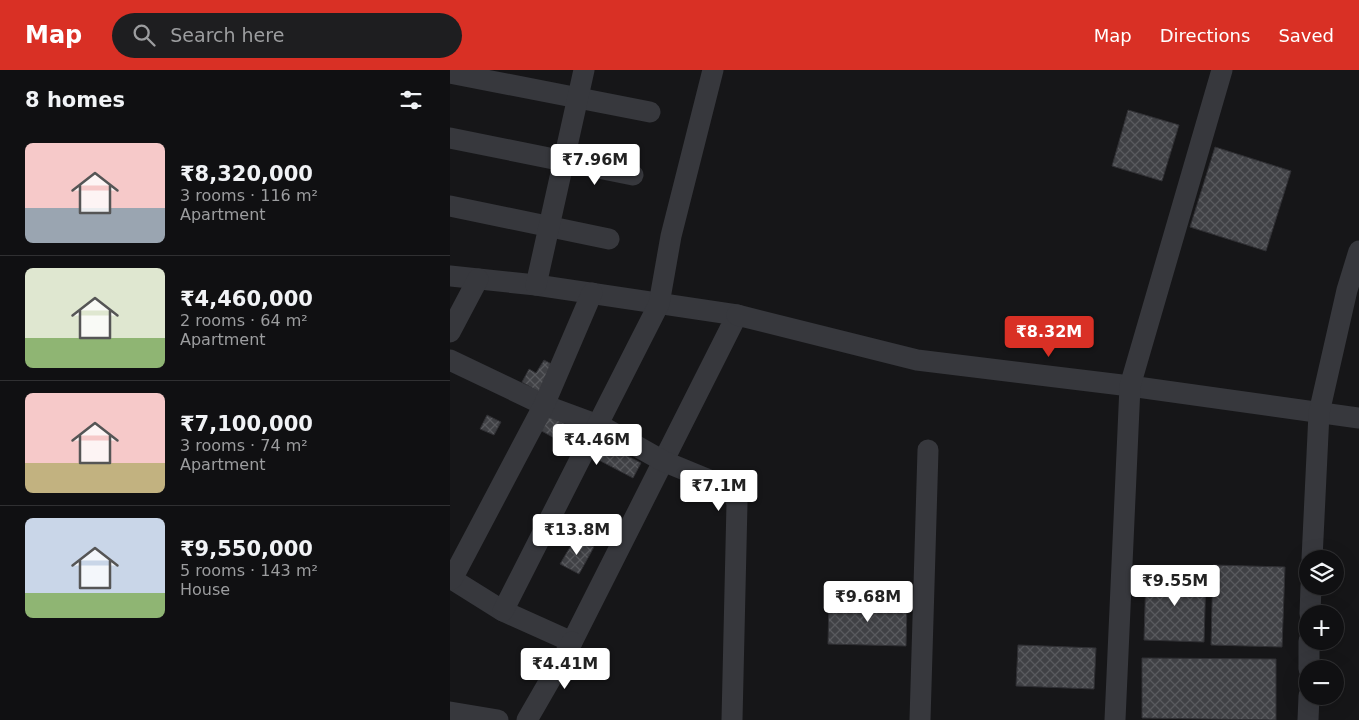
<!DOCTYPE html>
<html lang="en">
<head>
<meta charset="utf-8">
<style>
  :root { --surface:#101012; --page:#1e1e20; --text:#f1f3f6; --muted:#9c9d9f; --line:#303032; --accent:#d93025 }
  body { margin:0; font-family:"DejaVu Sans",sans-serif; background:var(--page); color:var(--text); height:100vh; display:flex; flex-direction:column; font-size:19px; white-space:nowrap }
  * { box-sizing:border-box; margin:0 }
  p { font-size:16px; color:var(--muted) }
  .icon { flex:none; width:28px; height:28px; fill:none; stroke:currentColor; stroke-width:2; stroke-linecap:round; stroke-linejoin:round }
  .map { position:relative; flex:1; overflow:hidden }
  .side { display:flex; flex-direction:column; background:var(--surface); width:450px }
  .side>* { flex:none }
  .fabs { position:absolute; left:849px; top:480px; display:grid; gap:10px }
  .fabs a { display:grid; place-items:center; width:45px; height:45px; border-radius:50%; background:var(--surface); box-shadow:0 5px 20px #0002,0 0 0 1px var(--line); font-size:25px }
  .price { position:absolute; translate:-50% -42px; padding:0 11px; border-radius:5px; background:#fff; color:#222; font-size:16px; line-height:32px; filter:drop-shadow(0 1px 2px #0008) }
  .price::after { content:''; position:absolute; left:50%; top:30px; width:15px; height:11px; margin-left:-8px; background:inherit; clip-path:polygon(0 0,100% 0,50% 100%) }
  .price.on { background:var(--accent); color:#fff }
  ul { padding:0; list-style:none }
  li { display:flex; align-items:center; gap:15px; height:125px; padding:0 25px }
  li+li { border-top:1px solid var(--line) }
  li span { display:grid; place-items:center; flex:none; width:140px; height:100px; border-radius:8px; color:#555 }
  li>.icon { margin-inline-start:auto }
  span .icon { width:60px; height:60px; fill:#fffc; stroke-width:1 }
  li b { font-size:21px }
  h2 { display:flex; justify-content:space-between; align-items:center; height:60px; padding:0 25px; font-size:21px }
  header { display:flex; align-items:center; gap:30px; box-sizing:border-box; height:70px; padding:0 25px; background:var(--accent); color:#fff }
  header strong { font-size:24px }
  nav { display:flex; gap:28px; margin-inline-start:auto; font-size:18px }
  .search { width:350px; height:45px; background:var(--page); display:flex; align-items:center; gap:12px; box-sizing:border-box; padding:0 18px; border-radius:28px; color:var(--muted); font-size:19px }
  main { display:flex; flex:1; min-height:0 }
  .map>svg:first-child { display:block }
</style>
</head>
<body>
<header>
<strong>Map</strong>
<div class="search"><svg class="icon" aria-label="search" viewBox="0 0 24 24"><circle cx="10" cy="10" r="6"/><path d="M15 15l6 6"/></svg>Search here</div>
<nav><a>Map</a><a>Directions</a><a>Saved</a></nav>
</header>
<main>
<section class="side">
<h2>8 homes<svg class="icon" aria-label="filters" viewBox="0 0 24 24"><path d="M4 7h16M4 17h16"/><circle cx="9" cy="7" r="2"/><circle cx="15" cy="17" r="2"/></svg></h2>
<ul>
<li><span style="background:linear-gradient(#f6c9c9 65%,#9aa5b1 0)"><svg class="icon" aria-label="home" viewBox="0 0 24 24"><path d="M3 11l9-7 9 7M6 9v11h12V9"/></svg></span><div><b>₹8,320,000</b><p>3 rooms · 116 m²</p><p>Apartment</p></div></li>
<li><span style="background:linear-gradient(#dfe7d0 70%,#8fb573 0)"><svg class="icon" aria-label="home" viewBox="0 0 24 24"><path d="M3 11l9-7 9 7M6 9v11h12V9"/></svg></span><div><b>₹4,460,000</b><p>2 rooms · 64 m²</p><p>Apartment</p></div></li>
<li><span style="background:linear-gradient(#f6c9c9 70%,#c2b280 0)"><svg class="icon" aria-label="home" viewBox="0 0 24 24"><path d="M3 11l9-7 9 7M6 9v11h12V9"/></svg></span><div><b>₹7,100,000</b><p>3 rooms · 74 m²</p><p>Apartment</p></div></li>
<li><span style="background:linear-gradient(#c9d6e8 75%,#8fb573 0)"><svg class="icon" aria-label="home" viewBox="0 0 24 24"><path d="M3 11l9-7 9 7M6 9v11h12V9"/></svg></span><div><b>₹9,550,000</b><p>5 rooms · 143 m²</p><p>House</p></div></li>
</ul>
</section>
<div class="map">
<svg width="909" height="650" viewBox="0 0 909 650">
  <defs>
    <pattern id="building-cross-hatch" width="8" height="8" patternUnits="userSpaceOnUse" patternTransform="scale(1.25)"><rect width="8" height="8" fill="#404145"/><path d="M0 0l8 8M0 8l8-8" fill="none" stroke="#595a5e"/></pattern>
  </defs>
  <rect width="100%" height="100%" fill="#161618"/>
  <!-- building -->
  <g fill="url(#building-cross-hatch)" stroke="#303034">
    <path d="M678 40 729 55 712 111 662 96Z"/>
    <path d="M765 77 841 101 816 181 740 157Z"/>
    <path d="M94 290 107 297 92 324 72 312 79 299 86 303Z"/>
    <path d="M97 343 117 355 108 370 88 359Z"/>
    <path d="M37 345 51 352 44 365 30 359Z"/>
    <path d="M151 372 191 393 183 408 143 387Z"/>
    <path d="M126 467 144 477 129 504 110 494Z"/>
    <path d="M763 495 835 497 832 577 761 575Z"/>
    <path d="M696 503 756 504 754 572 694 570Z"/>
    <path d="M379 530 457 532 456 576 378 574Z"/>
    <path d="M568 575 646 578 644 619 566 616Z"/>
    <path d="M692 588 826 589V650L692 648Z"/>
  </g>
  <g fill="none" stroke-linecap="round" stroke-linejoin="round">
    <!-- minor -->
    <g stroke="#37383d" stroke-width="21">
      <path d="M0 3 200 42"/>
      <path d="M0 68 183 105"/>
      <path d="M0 136 159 169"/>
      <path d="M0 206 86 215 287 245 122 572 53 541 0 508"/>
      <path d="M86 215 134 0"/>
      <path d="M287 245 467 290 680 316 909 348"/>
      <path d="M0 262 28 209"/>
      <path d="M0 290 94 335 151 356 213 391 281 419 287 433 282 650"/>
      <path d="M862 489 869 343 897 220 909 181"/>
      <path d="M2 509 94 335 142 223"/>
      <path d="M53 541 209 234 221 166 263 0"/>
      <path d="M860 544 861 516"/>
      <path d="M859 599V571"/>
      <path d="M0 642 48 650"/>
      <path d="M77 650 122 572"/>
      <path d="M470 650 478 380"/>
      <path d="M665 650 680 316 772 0"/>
      <path d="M858 650 859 626"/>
    </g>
  </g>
</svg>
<div class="fabs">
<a><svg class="icon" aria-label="layers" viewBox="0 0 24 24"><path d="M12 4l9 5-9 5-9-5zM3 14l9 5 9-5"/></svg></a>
<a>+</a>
<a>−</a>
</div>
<b class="price" style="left:145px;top:116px">₹7.96M</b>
<b class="price on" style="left:599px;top:288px">₹8.32M</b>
<b class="price" style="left:147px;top:396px">₹4.46M</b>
<b class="price" style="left:269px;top:442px">₹7.1M</b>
<b class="price" style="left:127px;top:486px">₹13.8M</b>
<b class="price" style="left:725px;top:537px">₹9.55M</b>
<b class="price" style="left:418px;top:553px">₹9.68M</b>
<b class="price" style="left:115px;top:620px">₹4.41M</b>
</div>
</main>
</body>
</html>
